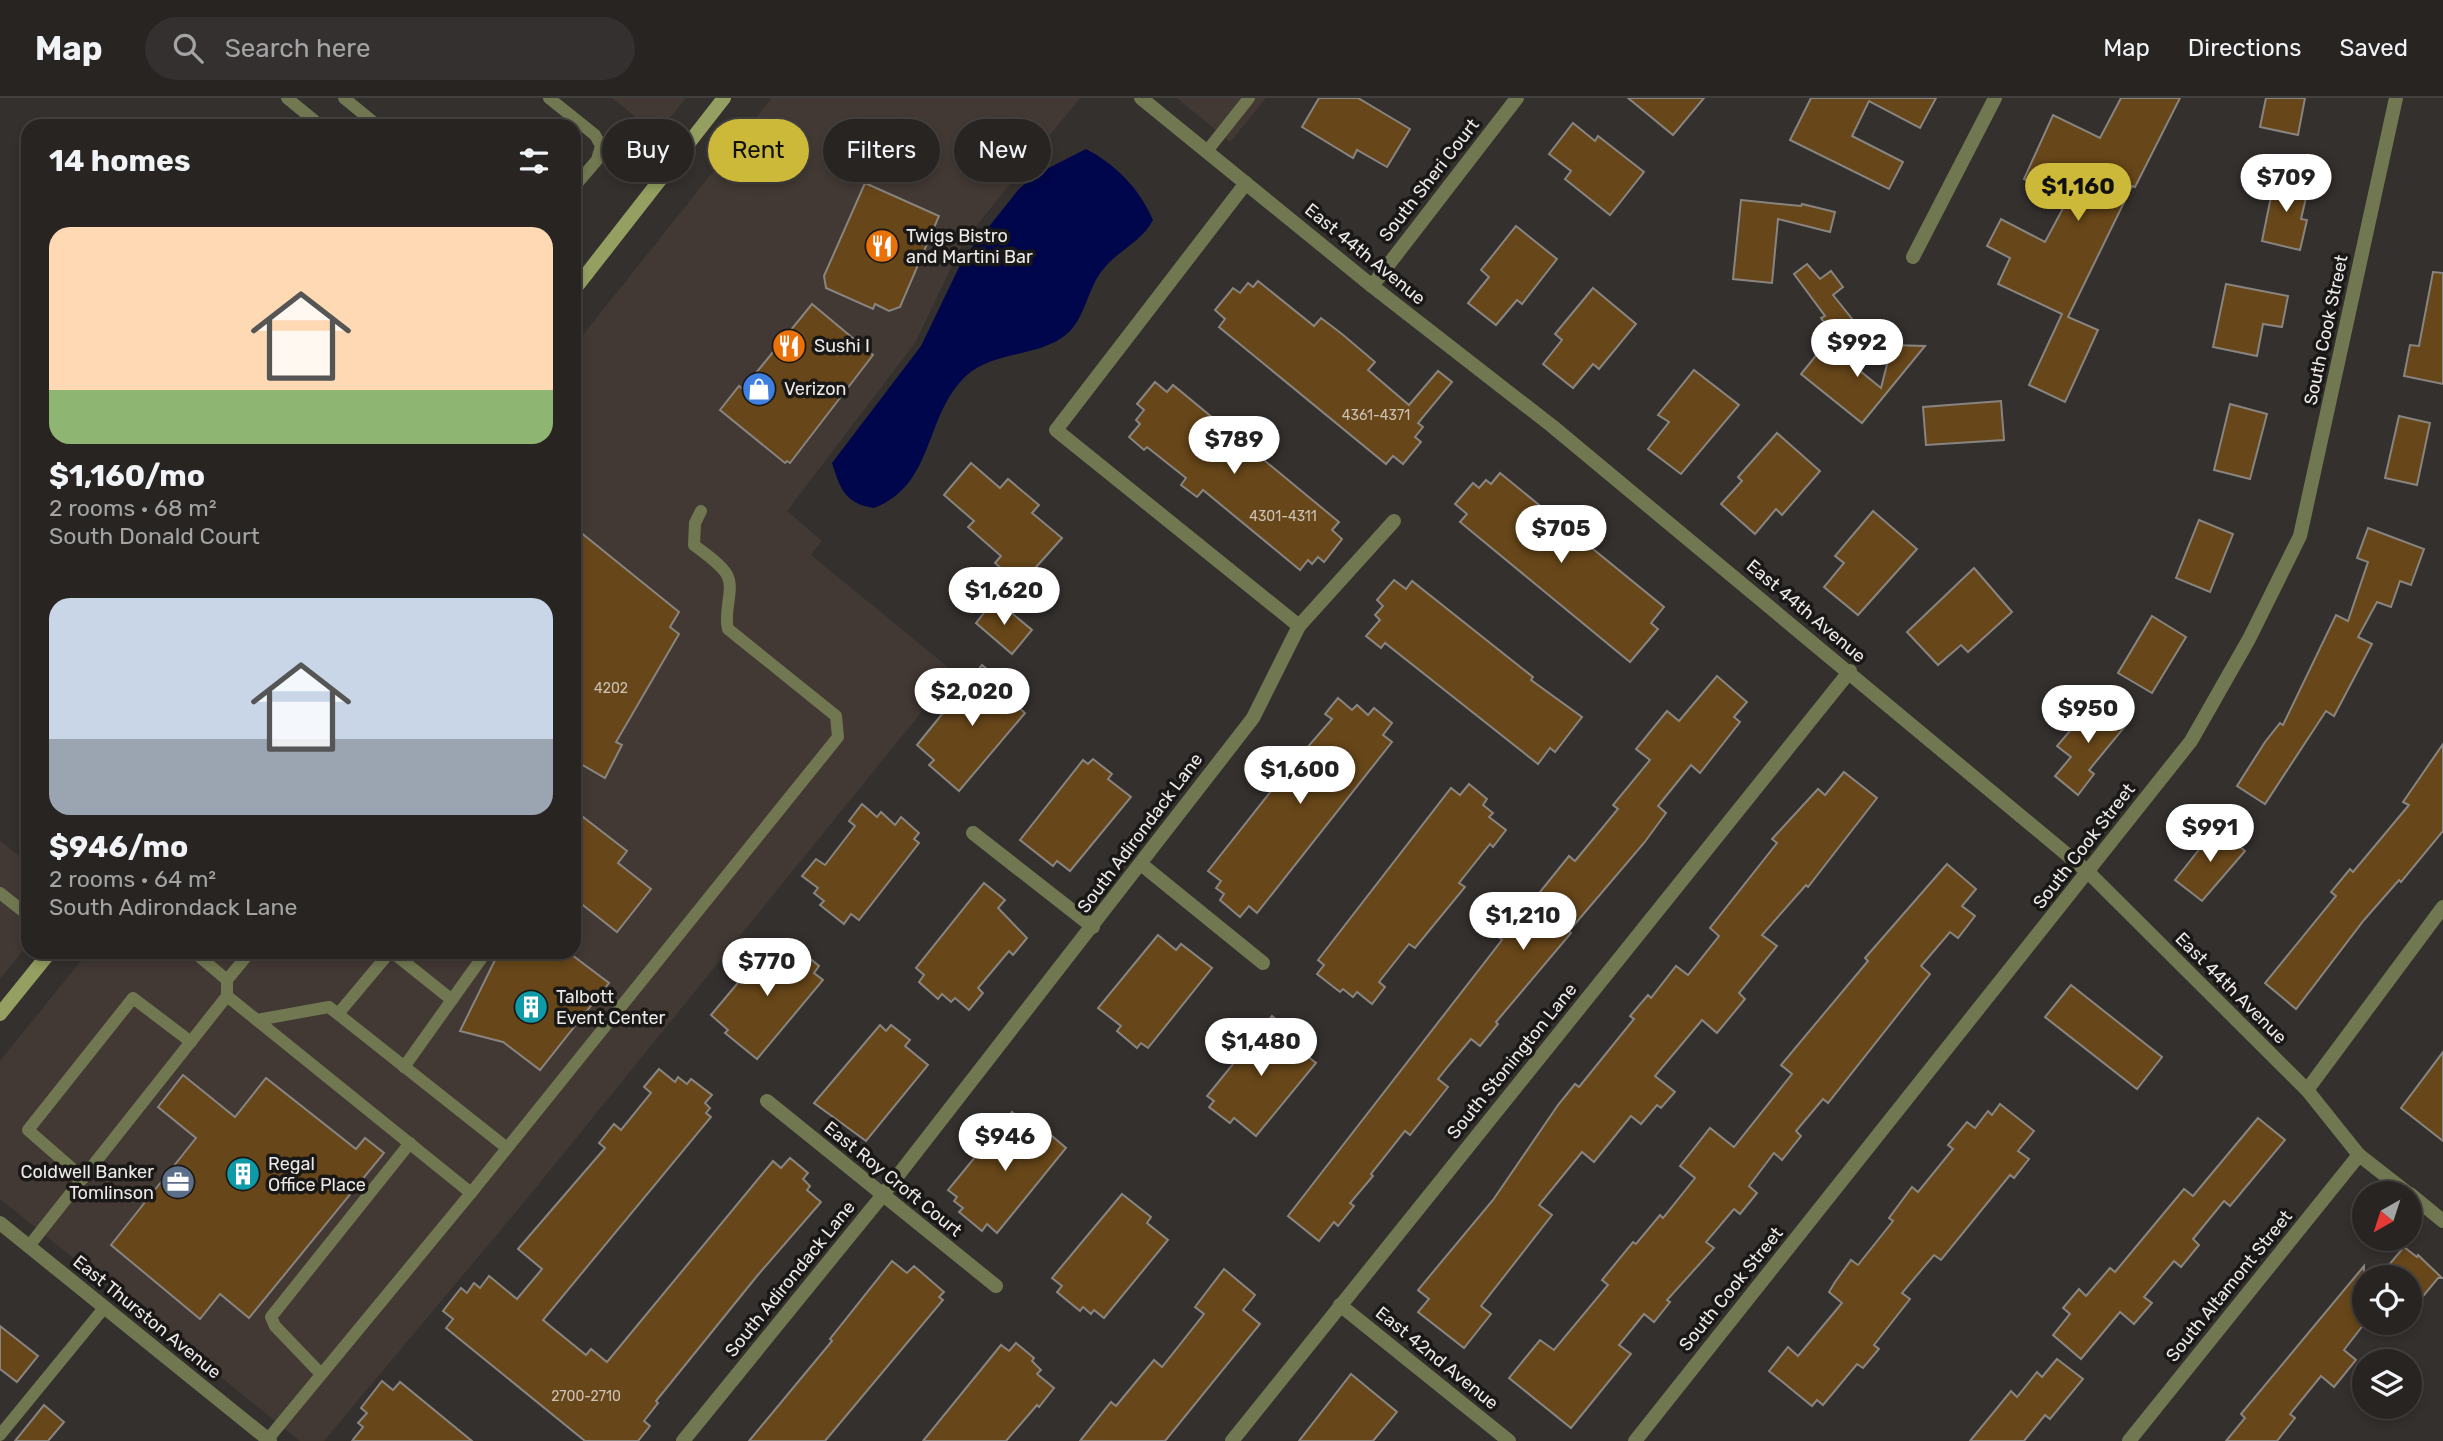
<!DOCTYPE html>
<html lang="en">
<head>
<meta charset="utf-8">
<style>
  :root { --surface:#272422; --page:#33302f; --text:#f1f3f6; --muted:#a4a4a5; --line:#434140; --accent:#ccb939 }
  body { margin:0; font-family:Rubik,sans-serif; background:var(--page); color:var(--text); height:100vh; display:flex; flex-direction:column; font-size:26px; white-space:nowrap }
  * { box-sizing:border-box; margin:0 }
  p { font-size:23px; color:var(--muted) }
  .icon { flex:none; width:38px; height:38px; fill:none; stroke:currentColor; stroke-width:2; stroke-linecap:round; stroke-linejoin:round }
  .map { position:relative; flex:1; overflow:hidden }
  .drawer { position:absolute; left:21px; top:21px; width:560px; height:840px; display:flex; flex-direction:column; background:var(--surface); border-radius:21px; box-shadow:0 4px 10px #0003,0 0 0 2px var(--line) }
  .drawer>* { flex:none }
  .top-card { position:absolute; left:602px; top:21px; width:665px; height:63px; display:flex; gap:14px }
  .needle { width:46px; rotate:219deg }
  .tools { position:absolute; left:2352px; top:1083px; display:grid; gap:14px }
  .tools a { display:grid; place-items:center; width:70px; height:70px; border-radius:50%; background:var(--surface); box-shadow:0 4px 10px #0003,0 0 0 2px var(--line); font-size:35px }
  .price { position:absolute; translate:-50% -60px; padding:0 16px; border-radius:24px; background:#fff; color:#222; font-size:23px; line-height:46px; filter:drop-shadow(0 2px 4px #0008) }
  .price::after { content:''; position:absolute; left:50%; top:42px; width:21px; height:16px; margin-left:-10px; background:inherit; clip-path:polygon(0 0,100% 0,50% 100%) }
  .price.on { background:var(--accent); color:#111 }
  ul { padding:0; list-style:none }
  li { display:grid; align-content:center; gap:14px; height:371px; padding:0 28px }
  li span { display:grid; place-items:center; height:217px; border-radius:21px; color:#555 }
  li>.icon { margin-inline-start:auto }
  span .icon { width:126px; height:126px; fill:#fffc; stroke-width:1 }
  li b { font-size:30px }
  h2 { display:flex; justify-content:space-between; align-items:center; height:84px; padding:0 28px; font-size:30px }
  .chip { padding:0 24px; border-radius:32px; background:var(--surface); box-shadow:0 4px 10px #0003,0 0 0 2px var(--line); font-size:24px; line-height:63px }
  .chip.on { background:var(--accent); color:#111 }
  header { display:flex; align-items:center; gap:42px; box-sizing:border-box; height:98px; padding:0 35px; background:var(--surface); border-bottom:2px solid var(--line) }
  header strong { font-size:33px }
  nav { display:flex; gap:38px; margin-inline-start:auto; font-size:24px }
  .search { width:490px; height:63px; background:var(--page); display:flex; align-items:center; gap:18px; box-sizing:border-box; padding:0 24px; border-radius:38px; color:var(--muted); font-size:26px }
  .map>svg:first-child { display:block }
</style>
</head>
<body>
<header>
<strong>Map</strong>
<div class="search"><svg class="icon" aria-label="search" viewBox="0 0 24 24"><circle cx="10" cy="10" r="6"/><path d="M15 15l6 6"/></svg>Search here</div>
<nav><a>Map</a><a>Directions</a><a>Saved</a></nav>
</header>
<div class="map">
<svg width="2443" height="1343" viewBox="0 0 2443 1343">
  <rect width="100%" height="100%" fill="#34302e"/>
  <!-- built -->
  <g fill="#423834">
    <path d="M612 0H686L657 36Z"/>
    <path d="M772 0H1080L964 143 915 245 787 413 822 443 811 457 954 574 530 1097 324 1343H300L0 1101V963L88 854H574V248Z"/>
    <path d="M1177 0H1266L1230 44Z"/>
    <path d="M0 743 28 765V846L0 881Z"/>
  </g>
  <!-- water -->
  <path fill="#00064c" d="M1086 51C1115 66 1140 91 1153 122 1141 145 1116 153 1101 174 1085 196 1085 226 1060 241 1031 259 992 254 966 278 924 317 935 387 874 410 845 406 840 390 832 365L921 248 963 161 1019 91 1035 77Z"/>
  <!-- building -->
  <g fill="#674619" stroke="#888480" stroke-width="2">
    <path d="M1319 0H1358L1410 31 1387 69 1357 52 1353 60 1302 29Z"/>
    <path d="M1628 0H1704L1673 37Z"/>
    <path d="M1811 0H1936L1920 30 1869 3 1852 38 1903 64 1889 91 1790 42Z"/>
    <path d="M2121 0H2180L2135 89 2132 88 2068 219 2098 232 2065 304 2029 287 2062 216 1998 186 2010 160 1987 148 2001 121 2045 144 2067 103 2024 81 2053 17 2100 40Z"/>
    <path d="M2266 0H2305L2298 37 2260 29Z"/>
    <path d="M1573 25 1595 43 1598 38 1644 74 1610 117 1565 81 1571 73 1549 56Z"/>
    <path d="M2275 79 2309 87 2301 121 2307 122 2300 152 2262 143Z"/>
    <path d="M865 85 939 118 900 209 889 213 875 206 873 211 826 190 824 178Z"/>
    <path d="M1741 102 1801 108 1802 106 1835 114 1830 134 1778 121 1772 185 1733 181Z"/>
    <path d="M1516 128 1557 161 1522 206 1517 202 1496 227 1468 205 1489 179 1481 172Z"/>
    <path d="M1807 166 1820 181 1831 173 1843 189 1833 197 1853 222 1834 237 1821 220 1825 218 1794 176Z"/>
    <path d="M2433 174 2443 175V286L2404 278 2410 247 2419 248Z"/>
    <path d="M1258 183 1314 228 1321 220 1342 236 1375 264 1368 272 1409 307 1438 273 1452 284 1418 325 1423 329 1415 339 1421 344 1403 366 1393 358 1386 366 1219 229 1225 221 1215 212 1233 190 1240 195 1248 185 1253 189Z"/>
    <path d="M2226 186 2288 198 2282 229 2263 226 2257 258 2213 249Z"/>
    <path d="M1593 190 1636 226 1599 271 1593 266 1573 290 1543 266 1562 242 1555 236Z"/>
    <path d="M812 206 873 257 790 365 787 363 785 365 720 312 739 288 743 291Z"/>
    <path d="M1826 245 1881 290 1892 247 1925 248 1862 325 1801 276Z"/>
    <path d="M1694 272 1739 307 1681 376 1648 351 1669 324 1658 317Z"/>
    <path d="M1155 284 1167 294 1173 287 1339 424 1332 432 1342 441 1324 464 1318 459 1312 466 1308 462 1300 472 1203 392 1197 399 1181 387 1186 380 1147 349 1144 352 1129 339 1140 326 1136 322 1144 312 1137 306Z"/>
    <path d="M2001 303 2004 342 1926 347 1923 309Z"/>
    <path d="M2230 306 2267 316 2250 381 2214 372Z"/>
    <path d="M2399 318 2430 325 2417 387 2385 380Z"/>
    <path d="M1777 335 1820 373 1782 417 1776 411 1755 436 1721 406 1742 383 1738 379Z"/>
    <path d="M971 365 1000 390 1008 381 1039 407 1032 415 1062 440 1020 487 995 465 1001 458 968 429 974 423 944 397Z"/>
    <path d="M1500 375 1664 509 1651 525 1658 531 1630 564 1460 424 1467 416 1455 406 1473 385 1479 390 1486 382 1491 386Z"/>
    <path d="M1873 413 1917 451 1858 517 1824 489 1844 465 1835 458Z"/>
    <path d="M2199 422 2233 436 2210 494 2176 480Z"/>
    <path d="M574 429 679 514 670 529 679 536 616 644 622 647 605 680 574 662Z"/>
    <path d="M2368 430 2424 451 2411 487 2400 483 2391 509 2377 504 2358 539 2372 546 2334 618 2326 613 2265 706 2237 688 2265 644 2280 625 2283 627 2336 517 2348 523 2368 464 2357 460Z"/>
    <path d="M1974 470 2012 514 1968 554 1961 547 1938 567 1907 534Z"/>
    <path d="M1394 482 1406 491 1412 483 1533 579 1531 582 1582 619 1555 654 1550 650 1538 666 1385 545 1381 550 1366 538 1380 522 1375 517 1383 508 1377 502Z"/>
    <path d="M995 501 1032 532 1012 556 976 525Z"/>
    <path d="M2152 518 2186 539 2152 595 2118 575Z"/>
    <path d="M982 567 1022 600 1016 607 1025 615 959 693 929 667 934 662 917 647Z"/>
    <path d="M1717 578 1747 604 1734 619 1740 624 1700 675 1691 667 1658 708 1666 715 1644 745 1569 833 1571 835 1496 924 1498 926 1480 948 1471 941 1450 966 1438 981 1448 989 1410 1037 1405 1033 1371 1076 1373 1078 1350 1105 1354 1108 1338 1128 1334 1124 1319 1143 1288 1118 1502 842 1495 836 1526 798 1532 804 1569 758 1575 763 1618 711 1613 707 1650 662 1636 651 1667 613 1679 623Z"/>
    <path d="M1338 600 1352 612 1357 607 1368 617 1374 610 1392 625 1383 637 1392 644 1257 815 1249 808 1240 819 1220 802 1224 796 1216 790 1221 783 1208 773 1286 674 1281 670 1294 654 1300 658 1332 621 1325 616Z"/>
    <path d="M2097 601 2127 626 2089 672 2094 676 2078 697 2055 678 2071 659 2057 648Z"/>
    <path d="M2443 646V733L2401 784 2399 782 2364 822 2296 911 2265 885 2336 798 2331 794 2350 771 2353 774 2409 707 2403 704Z"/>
    <path d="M1093 661 1112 676 1108 681 1131 699 1070 773 1057 763 1053 768 1020 742 1083 662 1088 666Z"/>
    <path d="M1844 674 1877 700 1808 789 1806 787 1762 837 1777 848 1739 895 1745 901 1717 935 1702 922 1655 978 1675 994 1661 1010 1657 1007 1641 1026 1631 1018 1594 1064 1582 1054 1539 1107 1552 1117 1481 1208 1491 1216 1464 1250 1418 1214 1429 1201 1418 1192 1493 1102 1558 1007 1575 986 1579 989 1634 921 1630 918 1648 897 1651 900 1676 868 1688 877 1719 838 1710 830 1777 745 1772 741 1818 691 1825 697Z"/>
    <path d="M1469 686 1487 701 1483 707 1493 715 1489 719 1506 732 1493 749 1490 746 1459 785 1465 789 1415 850 1409 846 1379 884 1385 889 1372 906 1357 894 1353 899 1343 891 1340 894 1317 876 1324 867 1318 862 1451 690 1460 697Z"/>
    <path d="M862 706 877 719 881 714 895 727 901 719 919 735 914 741 919 745 859 822 851 816 844 826 820 807 824 803 814 795 818 790 802 778 816 761 825 767 855 728 849 723Z"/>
    <path d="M574 712 627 753 618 765 651 791 617 834 574 800Z"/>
    <path d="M2217 729 2245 753 2202 803 2175 782Z"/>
    <path d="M1947 766 1976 791 1962 808 1975 818 1958 840 1950 834 1921 868 1930 876 1828 1005 1823 1001 1796 1033 1801 1038 1782 1062 1774 1055 1749 1088 1757 1095 1740 1116 1734 1111 1706 1144 1714 1150 1667 1202 1670 1204 1654 1224 1644 1216 1619 1247 1631 1256 1571 1330 1509 1280 1540 1242 1554 1252 1608 1187 1602 1182 1633 1144 1636 1146 1660 1117 1663 1120 1695 1080 1680 1068 1710 1030 1734 1049 1792 976 1781 967 1868 863 1865 860Z"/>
    <path d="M984 785 1005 802 998 810 1027 840 1013 857 1009 853 978 890 983 895 969 912 955 900 951 904 942 896 938 901 919 884 924 877 916 870Z"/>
    <path d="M1158 837 1176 852 1181 846 1212 870 1148 950 1141 945 1137 950 1117 933 1121 928 1098 910Z"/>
    <path d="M774 842 795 859 800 852 819 868 814 875 823 882 757 961 725 935 728 932 711 917Z"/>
    <path d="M499 854H568L609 885 540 972 503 944 460 933Z"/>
    <path d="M2071 887 2162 959 2137 991 2045 919Z"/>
    <path d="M1272 918 1302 944 1297 950 1316 965 1256 1038 1234 1020 1230 1025 1209 1009 1214 1003 1207 998Z"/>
    <path d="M880 927 886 933 891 927 910 942 905 948 928 967 866 1043 814 1005Z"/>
    <path d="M2443 954V1043L2401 1010Z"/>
    <path d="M659 971 675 984 678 979 687 986 691 981 712 997 705 1005 710 1010 706 1015 711 1019 543 1222 586 1257 591 1251 607 1264 773 1063 781 1070 790 1060 808 1075 803 1081 810 1088 807 1092 821 1104 757 1178 656 1303 658 1305 644 1323 650 1328 638 1343H585L446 1230 453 1221 443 1213 461 1190 467 1195 474 1185 480 1190 489 1178 517 1201 542 1171 518 1151 605 1050 599 1045 614 1026 621 1032 651 995 644 989Z"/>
    <path d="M183 977 235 1019 266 980 356 1051 365 1040 384 1055 249 1220 220 1196 200 1221 111 1147 196 1040 158 1009Z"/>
    <path d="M2000 1006 2034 1033 2018 1053 2029 1061 2014 1080 2010 1077 1941 1162 1934 1157 1902 1195 1910 1201 1874 1247 1879 1251 1863 1270 1857 1266 1823 1307 1817 1302 1812 1308 1769 1273 1788 1249 1798 1258 1842 1205 1829 1194 1835 1184 1851 1162 1858 1167 1893 1123 1889 1120 1912 1089 1918 1094 1953 1051 1948 1047 1967 1024 1975 1030 1988 1013 1992 1017Z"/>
    <path d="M1012 1014 1033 1031 1038 1026 1066 1050 997 1135 987 1126 982 1133 959 1114 963 1110 954 1103 957 1099 948 1092Z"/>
    <path d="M2258 1020 2285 1042 2230 1108 2224 1103 2193 1141 2199 1147 2181 1169 2174 1163 2144 1199 2152 1205 2134 1226 2120 1214 2081 1261 2053 1237 2070 1216 2063 1210 2079 1191 2086 1198 2110 1170 2115 1174 2184 1091 2193 1098Z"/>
    <path d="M1122 1096 1151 1119 1147 1125 1168 1142 1104 1220 1094 1212 1091 1216 1083 1209 1080 1213 1057 1194 1062 1188 1052 1180Z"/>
    <path d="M2404 1149 2417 1159 2418 1157 2442 1180H2438L2410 1214V1180H2378Z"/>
    <path d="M892 1163 907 1175 914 1168 944 1194 939 1199 943 1202 825 1343H749L832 1243 830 1241Z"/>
    <path d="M2364 1168V1226L2344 1252 2356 1262 2334 1289 2321 1278 2290 1316 2295 1320 2277 1343H2226L2245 1320 2241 1316Z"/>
    <path d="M1224 1171 1255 1197 1243 1212 1260 1226 1165 1343H1080L1111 1304 1116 1308 1154 1262 1162 1269 1204 1216 1195 1209Z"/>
    <path d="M0 1228 38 1258 17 1284 0 1271Z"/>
    <path d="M1016 1245 1034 1260 1032 1263 1041 1272 1037 1276 1054 1290 1039 1309 1037 1307 1006 1343H923L1001 1247 1009 1253Z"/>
    <path d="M2057 1261 2083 1281 2050 1321 2045 1317 2024 1343H1970L2011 1293 2017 1299 2037 1274 2042 1279Z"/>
    <path d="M1351 1276 1397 1314 1373 1343H1299Z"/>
    <path d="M382 1283 393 1292 400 1284 472 1343H352L363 1329 358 1325 367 1315 361 1310Z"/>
    <path d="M44 1307 64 1324 48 1343H15Z"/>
  </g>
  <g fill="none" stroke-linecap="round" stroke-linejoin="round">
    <!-- service -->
    <g stroke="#717851" stroke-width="12">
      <path d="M287 0 321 28"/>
      <path d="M344 0 378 28"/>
      <path d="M549 0 595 37 601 48 597 62 574 89"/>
      <path d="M1207 53 1249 0"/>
      <path d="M0 795 28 817"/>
      <path d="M194 854 227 882V898"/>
      <path d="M392 854 452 902"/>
      <path d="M227 882 250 854"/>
      <path d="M338 916 390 854"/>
      <path d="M257 922 329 909 507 1050"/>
      <path d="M404 969 486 854"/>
      <path d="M83 1080 28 1032 133 900 191 944"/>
      <path d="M471 1095 838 639 836 618 728 531C723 513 735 491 727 477 721 466 704 455 694 447L695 425 701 413"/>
      <path d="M29 1148 227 898 471 1095 268 1341"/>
      <path d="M321 1276 275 1228 271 1219 410 1045"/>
      <path d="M0 1337 104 1210"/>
    </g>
    <!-- minor -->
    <g stroke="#717851" stroke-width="14">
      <path d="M1141 0 1372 188 1552 328 2088 774 2307 992 2359 1057 2409 1096"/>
      <path d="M1913 159 1995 0"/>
      <path d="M1372 188 1517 0"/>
      <path d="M1299 528 1394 423"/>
      <path d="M973 735 1093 829"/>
      <path d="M1141 766 1263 865"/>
      <path d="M2307 992 2443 809"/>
      <path d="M767 1003 996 1188"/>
      <path d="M2410 1096 2443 1123"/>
      <path d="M1340 1207 1509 1343"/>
      <path d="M683 1343 882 1098 1253 620 1299 528 1056 332 1246 85"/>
      <path d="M1232 1343 1850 573"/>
      <path d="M1635 1343 2191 643 2249 541 2300 438 2396 0"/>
      <path d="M2129 1343 2359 1057"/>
    </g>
    <!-- tertiary -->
    <path stroke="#717851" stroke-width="14" d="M0 1125 270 1343"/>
    <!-- secondary -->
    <g stroke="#949f61" stroke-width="14">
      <path d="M574 192 724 0"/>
      <path d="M0 916 50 854"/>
    </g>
  </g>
  <!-- icons -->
  <defs>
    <g id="restaurant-disc" transform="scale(1.75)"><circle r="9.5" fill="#e8710a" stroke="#1a1817"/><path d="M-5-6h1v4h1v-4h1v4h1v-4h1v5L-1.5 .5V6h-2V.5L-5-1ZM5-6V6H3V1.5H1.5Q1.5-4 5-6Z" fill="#fff"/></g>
    <g id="shop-disc" transform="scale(1.75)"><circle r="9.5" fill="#3f7fe0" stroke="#1a1817"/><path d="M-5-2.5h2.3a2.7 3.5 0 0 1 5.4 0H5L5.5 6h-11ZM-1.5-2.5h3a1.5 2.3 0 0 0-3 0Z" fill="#fff"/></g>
    <g id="building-disc" transform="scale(1.75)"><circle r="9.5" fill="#0f9aa8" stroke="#1a1817"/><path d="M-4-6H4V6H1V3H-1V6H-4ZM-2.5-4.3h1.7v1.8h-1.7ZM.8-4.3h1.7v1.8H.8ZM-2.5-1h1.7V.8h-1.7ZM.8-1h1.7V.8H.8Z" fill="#fff"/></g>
    <g id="office-disc" transform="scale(1.75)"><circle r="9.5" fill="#5c6f8a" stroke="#1a1817"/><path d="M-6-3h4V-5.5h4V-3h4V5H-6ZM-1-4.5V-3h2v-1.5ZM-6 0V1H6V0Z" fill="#fff"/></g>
  </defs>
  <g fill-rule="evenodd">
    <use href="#restaurant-disc" x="882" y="148"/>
    <use href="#restaurant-disc" x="789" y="248"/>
    <use href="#shop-disc" x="759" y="291"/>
    <use href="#building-disc" x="531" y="909"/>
    <use href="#building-disc" x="243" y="1076"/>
    <use href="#office-disc" x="178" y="1084"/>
  </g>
  <g text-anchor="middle" stroke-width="7" stroke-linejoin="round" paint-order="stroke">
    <!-- number labels -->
    <g font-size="14" fill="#cbc0b4">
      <text x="1376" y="322">4361-4371</text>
      <text x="1283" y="423">4301-4311</text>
      <text x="611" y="595">4202</text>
      <text x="586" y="1303">2700-2710</text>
    </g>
    <!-- street labels -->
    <g font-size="18" fill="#ece9e8" stroke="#1a1817">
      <text transform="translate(1429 82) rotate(-52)" y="6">South Sheri Court</text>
      <text transform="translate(1365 156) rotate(39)" y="6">East 44th Avenue</text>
      <text transform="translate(2326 232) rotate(-78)" y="6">South Cook Street</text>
      <text transform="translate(1806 513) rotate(40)" y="6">East 44th Avenue</text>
      <text transform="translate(1140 735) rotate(-53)" y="6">South Adirondack Lane</text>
      <text transform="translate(2084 748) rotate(-52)" y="6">South Cook Street</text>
      <text transform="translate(2231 890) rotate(45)" y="6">East 44th Avenue</text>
      <text transform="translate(1512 963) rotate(-51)" y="6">South Stonington Lane</text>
      <text transform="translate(893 1081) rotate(39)" y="6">East Roy Croft Court</text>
      <text transform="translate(790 1181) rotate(-51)" y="6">South Adirondack Lane</text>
      <text transform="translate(2229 1188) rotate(-51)" y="6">South Altamont Street</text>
      <text transform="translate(1731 1191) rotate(-51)" y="6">South Cook Street</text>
      <text transform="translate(147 1219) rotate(39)" y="6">East Thurston Avenue</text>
      <text transform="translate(1437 1260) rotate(39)" y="6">East 42nd Avenue</text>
    </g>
    <!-- poi labels -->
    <g font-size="18" fill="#ece9e8" stroke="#1a1817" text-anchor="start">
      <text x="906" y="144">Twigs Bistro<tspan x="906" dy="21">and Martini Bar</tspan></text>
      <text x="814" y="254">Sushi I</text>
      <text x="784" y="297">Verizon</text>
      <text x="556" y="905">Talbott<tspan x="556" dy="21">Event Center</tspan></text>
      <text x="268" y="1072">Regal<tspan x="268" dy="21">Office Place</tspan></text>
      <text x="154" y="1080" text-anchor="end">Coldwell Banker<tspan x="154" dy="21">Tomlinson</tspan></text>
    </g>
  </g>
</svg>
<div class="tools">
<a><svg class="needle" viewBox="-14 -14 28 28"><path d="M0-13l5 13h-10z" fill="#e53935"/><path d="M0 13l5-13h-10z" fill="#a4a4a5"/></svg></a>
<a><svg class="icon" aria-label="locate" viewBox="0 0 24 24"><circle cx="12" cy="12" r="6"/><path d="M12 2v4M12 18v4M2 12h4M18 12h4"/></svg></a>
<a><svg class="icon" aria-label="layers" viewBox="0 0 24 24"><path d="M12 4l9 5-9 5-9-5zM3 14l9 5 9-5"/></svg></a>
</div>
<b class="price" style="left:2286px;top:116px">$709</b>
<b class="price on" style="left:2078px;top:125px">$1,160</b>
<b class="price" style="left:1857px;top:281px">$992</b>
<b class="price" style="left:1234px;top:378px">$789</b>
<b class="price" style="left:1561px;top:467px">$705</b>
<b class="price" style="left:1004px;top:529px">$1,620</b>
<b class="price" style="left:972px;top:630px">$2,020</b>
<b class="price" style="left:2088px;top:647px">$950</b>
<b class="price" style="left:1300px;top:708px">$1,600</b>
<b class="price" style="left:2210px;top:766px">$991</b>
<b class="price" style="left:1523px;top:854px">$1,210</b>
<b class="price" style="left:767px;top:900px">$770</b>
<b class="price" style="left:1261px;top:980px">$1,480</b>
<b class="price" style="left:1005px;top:1075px">$946</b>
<div class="top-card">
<a class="chip">Buy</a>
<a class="chip on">Rent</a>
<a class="chip">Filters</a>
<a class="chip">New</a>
</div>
<section class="drawer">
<h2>14 homes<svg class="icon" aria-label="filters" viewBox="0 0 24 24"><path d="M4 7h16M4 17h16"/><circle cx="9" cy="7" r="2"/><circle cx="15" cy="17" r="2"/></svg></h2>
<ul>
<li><span style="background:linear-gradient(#ffd9b3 75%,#8fb573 0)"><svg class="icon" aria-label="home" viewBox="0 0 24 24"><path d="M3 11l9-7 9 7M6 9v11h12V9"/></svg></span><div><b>$1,160/mo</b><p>2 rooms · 68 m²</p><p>South Donald Court</p></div></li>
<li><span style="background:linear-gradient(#c9d6e8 65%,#9aa5b1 0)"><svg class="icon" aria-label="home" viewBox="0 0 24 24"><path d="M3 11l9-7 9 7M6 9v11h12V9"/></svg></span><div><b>$946/mo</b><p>2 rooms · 64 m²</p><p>South Adirondack Lane</p></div></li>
</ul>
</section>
</div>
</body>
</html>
